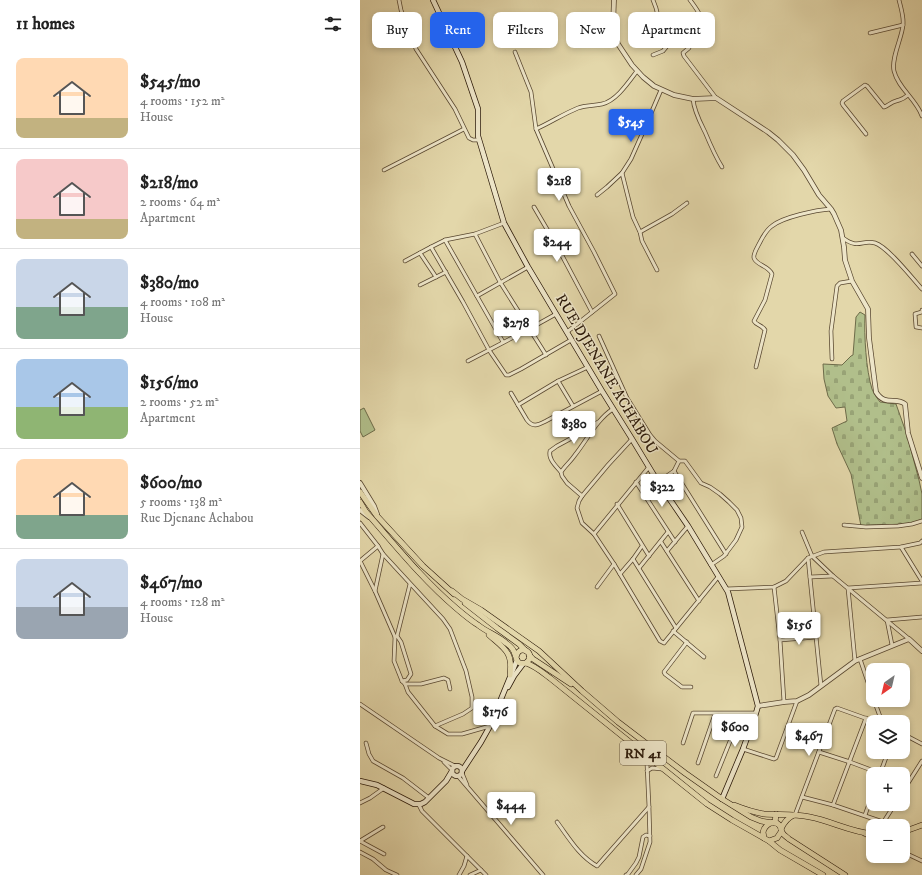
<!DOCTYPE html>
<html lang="en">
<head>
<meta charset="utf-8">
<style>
  :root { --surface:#fff; --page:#f6f6f6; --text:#222; --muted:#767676; --line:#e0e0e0; --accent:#2563eb }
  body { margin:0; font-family:"IM FELL DW Pica",serif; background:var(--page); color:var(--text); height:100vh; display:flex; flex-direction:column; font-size:15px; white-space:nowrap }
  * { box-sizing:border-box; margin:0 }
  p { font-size:13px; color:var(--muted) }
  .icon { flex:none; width:22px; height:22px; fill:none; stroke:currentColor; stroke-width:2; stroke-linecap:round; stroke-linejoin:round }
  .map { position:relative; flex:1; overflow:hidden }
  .side { display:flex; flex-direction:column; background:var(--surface); width:360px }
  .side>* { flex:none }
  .top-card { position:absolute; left:12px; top:12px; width:380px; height:36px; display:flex; gap:8px }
  .needle { width:26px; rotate:214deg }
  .fabs { position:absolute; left:506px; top:663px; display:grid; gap:8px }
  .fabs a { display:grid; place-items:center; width:44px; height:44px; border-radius:8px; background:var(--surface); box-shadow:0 2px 6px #0003; font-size:20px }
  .price { position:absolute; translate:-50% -34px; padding:0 9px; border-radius:4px; background:#fff; color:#222; font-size:13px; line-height:26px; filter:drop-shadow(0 1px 2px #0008) }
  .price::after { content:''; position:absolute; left:50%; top:24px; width:12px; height:9px; margin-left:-6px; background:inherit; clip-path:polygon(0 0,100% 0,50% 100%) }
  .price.current { background:var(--accent); color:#fff }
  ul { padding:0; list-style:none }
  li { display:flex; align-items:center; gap:12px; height:100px; padding:0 16px }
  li+li { border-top:1px solid var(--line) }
  li span { display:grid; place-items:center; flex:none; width:112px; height:80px; border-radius:8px; color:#555 }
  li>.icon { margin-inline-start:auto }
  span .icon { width:48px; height:48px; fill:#fffc; stroke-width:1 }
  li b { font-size:17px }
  h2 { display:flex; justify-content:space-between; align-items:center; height:48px; padding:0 16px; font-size:17px }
  .tag { padding:0 14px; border-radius:8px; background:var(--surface); box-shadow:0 2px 6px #0003; font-size:14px; line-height:36px }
  .tag.current { background:var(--accent); color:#fff }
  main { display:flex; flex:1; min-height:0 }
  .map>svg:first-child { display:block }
</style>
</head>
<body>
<main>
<section class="side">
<h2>11 homes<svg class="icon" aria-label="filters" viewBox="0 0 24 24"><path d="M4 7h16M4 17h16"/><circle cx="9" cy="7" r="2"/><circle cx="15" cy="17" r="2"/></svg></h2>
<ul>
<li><span style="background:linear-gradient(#ffd9b3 75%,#c2b280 0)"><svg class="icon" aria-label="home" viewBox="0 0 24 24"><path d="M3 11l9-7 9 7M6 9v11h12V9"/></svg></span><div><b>$545/mo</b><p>4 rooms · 152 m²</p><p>House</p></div></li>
<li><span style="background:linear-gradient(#f6c9c9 75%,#c2b280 0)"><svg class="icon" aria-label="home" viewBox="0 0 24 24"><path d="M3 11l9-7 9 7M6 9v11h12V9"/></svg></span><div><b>$218/mo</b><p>2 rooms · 64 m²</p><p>Apartment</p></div></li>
<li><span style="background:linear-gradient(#c9d6e8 60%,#7fa58c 0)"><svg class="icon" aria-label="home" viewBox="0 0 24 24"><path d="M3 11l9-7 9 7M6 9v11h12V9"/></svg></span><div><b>$380/mo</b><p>4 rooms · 108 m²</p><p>House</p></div></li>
<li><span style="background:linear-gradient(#a9c7e8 60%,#8fb573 0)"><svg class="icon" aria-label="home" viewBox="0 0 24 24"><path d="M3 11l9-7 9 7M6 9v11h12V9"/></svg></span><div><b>$156/mo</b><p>2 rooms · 52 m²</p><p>Apartment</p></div></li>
<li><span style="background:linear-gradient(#ffd9b3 70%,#7fa58c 0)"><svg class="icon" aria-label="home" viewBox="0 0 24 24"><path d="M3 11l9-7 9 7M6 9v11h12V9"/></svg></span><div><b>$600/mo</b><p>5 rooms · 138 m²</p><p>Rue Djenane Achabou</p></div></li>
<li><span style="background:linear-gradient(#c9d6e8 60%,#9aa5b1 0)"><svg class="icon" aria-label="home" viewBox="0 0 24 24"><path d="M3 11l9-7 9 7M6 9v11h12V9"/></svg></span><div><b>$467/mo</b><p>4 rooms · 128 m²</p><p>House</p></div></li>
</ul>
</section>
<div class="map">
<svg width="562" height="875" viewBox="0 0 562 875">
  <defs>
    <pattern id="cemetery-stones" width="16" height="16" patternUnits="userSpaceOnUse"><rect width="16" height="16" fill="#b1bf8b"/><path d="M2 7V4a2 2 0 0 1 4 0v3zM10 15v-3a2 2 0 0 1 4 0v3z" fill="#98a376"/></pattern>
  </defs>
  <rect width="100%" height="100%" fill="#e3d7aa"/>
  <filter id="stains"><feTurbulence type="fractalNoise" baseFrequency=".005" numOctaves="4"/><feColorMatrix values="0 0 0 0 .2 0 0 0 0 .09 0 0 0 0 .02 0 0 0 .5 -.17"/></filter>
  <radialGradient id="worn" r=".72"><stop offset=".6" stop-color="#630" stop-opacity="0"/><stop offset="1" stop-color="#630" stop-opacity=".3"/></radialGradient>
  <!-- cemetery -->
  <path fill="url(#cemetery-stones)" stroke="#6d6b49" d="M500 312 505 315C504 335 506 370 512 389 514 394 517 398 520 402L536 404 547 435 559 480 562 494V520C543 527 521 523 501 526L491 474 477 444 472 428 487 421 485 407 476 408 468 396 464 379 463 364 482 365 491 356 493 355 496 317Z"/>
  <!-- garden -->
  <path fill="#b1bf8b" stroke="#6d6b49" d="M4 408 15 430 3 437 0 431V410Z"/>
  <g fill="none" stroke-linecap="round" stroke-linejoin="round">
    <!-- minor casing -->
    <g stroke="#584730" stroke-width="4.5">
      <g id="minor">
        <path d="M39 0 41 10 56 49 95 109 109 138 113 140H119"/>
        <path d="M293 0 296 8 300 24 308 45"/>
        <path d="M539 0C541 8 544 17 543 25 542 38 531 58 534 71 538 88 556 99 562 116"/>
        <path d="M510 33 543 25"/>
        <path d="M322 36 329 48 323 53 324 56 356 98"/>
        <path d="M155 52 171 92 176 129 209 206 234 252 255 294 207 332"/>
        <path d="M293 55 303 51 312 40 343 26C342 16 336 8 330 0"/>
        <path d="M333 99C334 111 340 122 345 132 350 144 355 156 362 167"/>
        <path d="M176 129C190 123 203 114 218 108 226 105 233 106 242 104 256 101 268 83 277 71"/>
        <path d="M506 134 483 105 482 103 483 101 505 85 507 86 524 107C528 106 531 102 536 101 542 99 542 100 548 95"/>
        <path d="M24 170 104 129"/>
        <path d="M262 173 273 217 280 232 282 241 297 270"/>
        <path d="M237 195 247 187 262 173 271 159 283 132 301 90"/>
        <path d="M174 207 198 248 232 312"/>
        <path d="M144 223 115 234 85 240 71 247 103 302 129 350 146 375H149L161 369 211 340"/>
        <path d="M280 232 312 214 327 203"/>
        <path d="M115 234 140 282 186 355"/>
        <path d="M483 238C499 250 502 239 515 243 528 247 552 278 562 289"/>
        <path d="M85 240 143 342"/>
        <path d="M60 253 76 277"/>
        <path d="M552 254 562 266"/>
        <path d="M45 261 71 247"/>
        <path d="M60 285 86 272"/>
        <path d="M117 296 168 267"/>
        <path d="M562 310V312L555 314 556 327 562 328"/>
        <path d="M239 336 267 398 290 435 295 441 319 461H325L341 483 350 487 360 494 369 502 377 510 381 518 382 527 376 540 364 556 351 565"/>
        <path d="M472 359 471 331 477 286 480 283 492 281"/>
        <path d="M108 361 169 329 196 314"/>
        <path d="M396 367 405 330C402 325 396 325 394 321L405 300 412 274C409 266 396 265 394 258 393 254 397 248 399 244 402 238 406 230 412 226 423 217 456 210 471 209"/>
        <path d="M198 381 213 406"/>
        <path d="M151 393 167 420C173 428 178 425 186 421L242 391"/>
        <path d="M158 405 198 381 228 367"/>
        <path d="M253 409C237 419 227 440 215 455 211 461 205 466 201 472L202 476 207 483 222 496 248 465 272 439"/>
        <path d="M314 471 366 554"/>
        <path d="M201 472C196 466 188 459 190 451L197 446 223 432 238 422"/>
        <path d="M276 482 315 542"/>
        <path d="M298 482 314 471 319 461"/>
        <path d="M222 496 219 501 217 508 222 523 234 534 254 564 300 641 304 643 358 577"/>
        <path d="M257 504 289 556"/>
        <path d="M0 523 18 546 23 554 83 619 90 629 106 671 112 697V708L103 714 75 726"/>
        <path d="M484 525 506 527 538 526 552 524 562 521"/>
        <path d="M442 532 452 556 473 576 549 639"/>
        <path d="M234 534 289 467"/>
        <path d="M301 542 339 601"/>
        <path d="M541 547 562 581"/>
        <path d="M307 551 328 526"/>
        <path d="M448 558 461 686"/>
        <path d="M273 559 316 628"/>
        <path d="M0 561 15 591 35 637"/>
        <path d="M0 561 18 546"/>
        <path d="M279 568 308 532"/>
        <path d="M260 574 273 559 282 546"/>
        <path d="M450 577 473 576"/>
        <path d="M50 584 37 636 35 637 34 661 42 681 45 684 48 692 75 726 88 734H102L130 726"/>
        <path d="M237 587 254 564"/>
        <path d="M414 587 420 640 424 702"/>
        <path d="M366 589 414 587 426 581 448 558 464 552 541 547 560 543 562 541"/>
        <path d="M15 591 23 554"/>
        <path d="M313 631 344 657"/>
        <path d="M37 636 41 642 51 674 47 680 42 681"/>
        <path d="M420 640 456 637"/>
        <path d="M327 642 304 672 305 674 322 687H331"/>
        <path d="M532 645 527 620 562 617"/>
        <path d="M500 659 513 697"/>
        <path d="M495 661 488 588 562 583"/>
        <path d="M45 684H61L84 678 88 680 90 689"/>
        <path d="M514 700 522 722"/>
        <path d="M0 704 79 758 95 766"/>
        <path d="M543 734 562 744"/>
        <path d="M6 743 9 754 13 761 43 778 69 798"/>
        <path d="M323 743 333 713H396"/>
        <path d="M383 749 414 759 416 758 437 701"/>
        <path d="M459 752 490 762 522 774"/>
        <path d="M84 762 92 770"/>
        <path d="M338 763 355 714"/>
        <path d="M287 771 292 768 302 769"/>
        <path d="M102 773 107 785"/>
        <path d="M520 774 528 752"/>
        <path d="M98 776 183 875"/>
        <path d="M356 776 381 714"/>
        <path d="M543 791 562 761"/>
        <path d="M442 797 473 805 523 822"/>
        <path d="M0 803 10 798 24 788"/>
        <path d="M59 805 62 811 126 875"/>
        <path d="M473 805 506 718"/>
        <path d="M435 815 475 709 477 708 516 722"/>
        <path d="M505 815 513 793"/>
        <path d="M197 822C209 838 219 856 237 866L289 807"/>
        <path d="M521 826 535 804"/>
        <path d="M504 834 513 838"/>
        <path d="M0 841 24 854"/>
        <path d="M0 841 23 827"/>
        <path d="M0 852 13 859 26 870 37 875"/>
        <path d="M543 852 562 861"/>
        <path d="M99 875 104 866 107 856"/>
        <path d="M110 875 121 870"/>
        <path d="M266 875 268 874 276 863 279 857 283 837 286 835 290 836"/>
        <path d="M276 875 281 869 290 842 289 807 287 764 280 752"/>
      </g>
    </g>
    <!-- tertiary casing -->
    <g stroke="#584730" stroke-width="5.5">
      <g id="tertiary">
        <path d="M254 0 253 25 254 32 258 44 272 65 283 77 294 86 314 95 333 99 356 98 408 132 418 140 433 155 444 170 459 195 471 209 474 214 481 230 484 247 485 260 492 281 508 309 509 338 516 392C525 407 536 396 545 404L548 433 562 478"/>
        <path d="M0 483 14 506 17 514"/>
        <path d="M0 510 9 517"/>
        <path d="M398 706 424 702 437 701 449 695 495 661 549 639 562 651"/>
      </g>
    </g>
    <!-- secondary casing -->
    <g stroke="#291707" stroke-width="6">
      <g id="secondary">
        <path d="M73 0 102 62 118 109V136L144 223 168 267 242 391 272 439 298 482 328 526 368 592 398 706 396 713 383 749 362 799"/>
        <path d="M148 687 154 676 163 664"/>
        <circle cx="97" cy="771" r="5"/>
        <path d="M102 771 121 742 130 726 157 660"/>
        <path d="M0 781 17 785 54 804H61L65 802 86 781 92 771"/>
      </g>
    </g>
    <!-- primary casing -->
    <g stroke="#291707" stroke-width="6">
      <g id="primary">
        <path d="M374 805C384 809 393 812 404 814 419 815 435 814 450 817 471 821 491 832 513 834"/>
        <path d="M421 829C424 822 427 818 434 815"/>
        <path d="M543 832 562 825"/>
      </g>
    </g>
    <!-- trunk casing -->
    <g stroke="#291707" stroke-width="6">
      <g id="trunk">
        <path d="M0 492 17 516 63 566 94 594"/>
        <path d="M0 502 6 512C35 545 63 580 96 608 103 614 110 620 118 625 127 632 138 636 146 643 150 646 153 648 154 652 157 659 156 665 166 663 178 653 158 642 156 658"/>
        <path d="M92 591 102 599 121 610 179 651 222 691 258 722 325 773 362 799 391 817 401 821 413 823"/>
        <path d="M105 603 137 628 159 644 166 651"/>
        <path d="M129 635C145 649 153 652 150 675"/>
        <path d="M169 655 173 659 211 684"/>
        <path d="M166 663C175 666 182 672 190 678L347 804 372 820 409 841 420 850 463 875"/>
        <path d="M415 823 416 814"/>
        <path d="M404 838 403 832C405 825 414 818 420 826 421 828 421 830 422 832 423 835 427 837 429 839L485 875"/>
        <path d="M409 841 417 838 421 832"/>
      </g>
    </g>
    <!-- minor -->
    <use href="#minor" stroke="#ede5c8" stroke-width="3"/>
    <!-- tertiary -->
    <use href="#tertiary" stroke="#ede5c8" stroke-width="4"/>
    <!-- secondary -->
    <use href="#secondary" stroke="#ede5c8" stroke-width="4.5"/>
    <!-- primary -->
    <use href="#primary" stroke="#e3d7aa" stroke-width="5"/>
    <!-- trunk -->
    <use href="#trunk" stroke="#e3d7aa" stroke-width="5"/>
  </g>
  <g text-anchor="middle" stroke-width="3" stroke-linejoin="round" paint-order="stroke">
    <!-- shield labels -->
    <rect fill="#ede5c8" stroke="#645541" stroke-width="1" x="260" y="741" width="46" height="24" rx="3"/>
    <g font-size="14" font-weight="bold" fill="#291707">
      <text x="283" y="758">RN 41</text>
    </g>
    <!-- street labels -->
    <g font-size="15" fill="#291707" stroke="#ede5c8">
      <text transform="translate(247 374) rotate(59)" y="5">RUE DJENANE ACHABOU</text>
    </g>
  </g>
  <rect width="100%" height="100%" filter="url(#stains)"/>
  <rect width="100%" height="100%" fill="url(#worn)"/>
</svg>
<div class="fabs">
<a><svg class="needle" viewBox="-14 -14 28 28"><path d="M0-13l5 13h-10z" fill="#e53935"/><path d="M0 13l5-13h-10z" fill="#767676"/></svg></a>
<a><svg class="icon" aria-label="layers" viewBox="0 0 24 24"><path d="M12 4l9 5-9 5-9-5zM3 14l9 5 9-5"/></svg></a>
<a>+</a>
<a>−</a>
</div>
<b class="price current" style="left:271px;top:143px">$545</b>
<b class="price" style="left:199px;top:202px">$218</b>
<b class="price" style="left:197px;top:263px">$244</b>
<b class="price" style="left:156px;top:344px">$278</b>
<b class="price" style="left:214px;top:445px">$380</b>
<b class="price" style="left:302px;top:508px">$322</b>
<b class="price" style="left:439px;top:646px">$156</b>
<b class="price" style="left:135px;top:733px">$176</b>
<b class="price" style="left:375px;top:748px">$600</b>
<b class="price" style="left:449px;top:757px">$467</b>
<b class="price" style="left:151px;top:826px">$444</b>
<div class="top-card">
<a class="tag">Buy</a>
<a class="tag current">Rent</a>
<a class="tag">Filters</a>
<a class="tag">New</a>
<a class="tag">Apartment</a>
</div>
</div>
</main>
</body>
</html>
